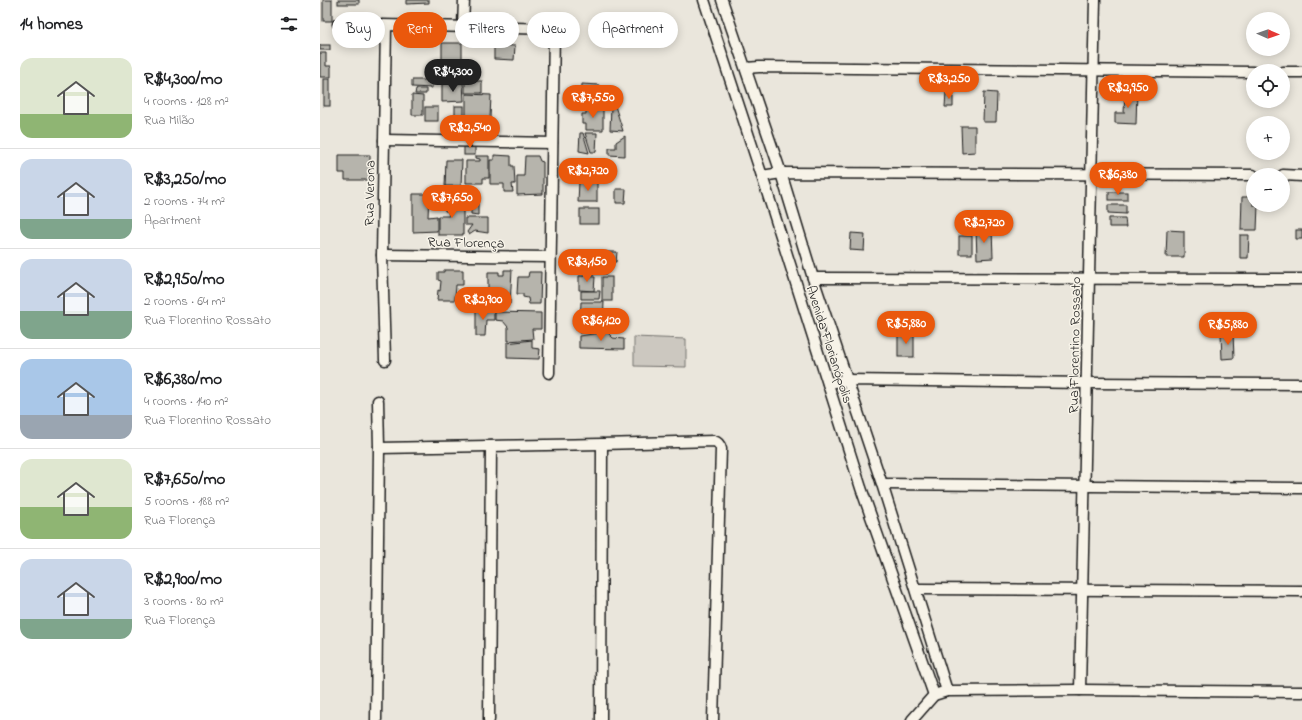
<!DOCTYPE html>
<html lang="en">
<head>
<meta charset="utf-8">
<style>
  :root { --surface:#fff; --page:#f6f6f6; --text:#202124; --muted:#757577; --line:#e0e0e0; --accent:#ea580c }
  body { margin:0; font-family:"Indie Flower",sans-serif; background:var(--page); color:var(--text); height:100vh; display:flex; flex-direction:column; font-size:15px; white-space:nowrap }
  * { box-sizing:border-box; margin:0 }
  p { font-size:13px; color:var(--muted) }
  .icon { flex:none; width:22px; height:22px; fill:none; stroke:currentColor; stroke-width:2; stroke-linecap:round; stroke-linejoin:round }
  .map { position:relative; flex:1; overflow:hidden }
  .details { display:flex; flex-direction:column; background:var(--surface); width:320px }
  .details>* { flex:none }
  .top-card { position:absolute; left:12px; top:12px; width:380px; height:36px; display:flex; gap:8px }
  .needle { width:26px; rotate:92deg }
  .tools { position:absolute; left:926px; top:12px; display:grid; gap:8px }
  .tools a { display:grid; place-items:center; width:44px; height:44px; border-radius:50%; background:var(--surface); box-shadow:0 2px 10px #0003; font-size:20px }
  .price { position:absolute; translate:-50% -34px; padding:0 9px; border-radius:14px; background:var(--accent); color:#fff; font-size:13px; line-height:26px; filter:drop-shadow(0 1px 2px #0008) }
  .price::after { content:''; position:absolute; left:50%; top:24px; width:12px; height:9px; margin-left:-6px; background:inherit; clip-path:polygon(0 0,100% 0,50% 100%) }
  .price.active { background:#222; color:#fff }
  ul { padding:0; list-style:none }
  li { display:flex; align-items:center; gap:12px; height:100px; padding:0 20px }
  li+li { border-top:1px solid var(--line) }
  li span { display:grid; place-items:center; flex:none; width:112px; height:80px; border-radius:12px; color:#555 }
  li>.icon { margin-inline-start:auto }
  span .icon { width:48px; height:48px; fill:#fffc; stroke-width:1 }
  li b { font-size:17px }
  h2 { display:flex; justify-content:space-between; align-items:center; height:48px; padding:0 20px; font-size:17px }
  .chip { padding:0 14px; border-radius:18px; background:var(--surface); box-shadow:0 2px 10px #0003; font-size:14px; line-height:36px }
  .chip.active { background:var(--accent); color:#fff }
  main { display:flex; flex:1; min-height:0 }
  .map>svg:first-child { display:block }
</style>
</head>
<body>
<main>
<section class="details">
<h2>14 homes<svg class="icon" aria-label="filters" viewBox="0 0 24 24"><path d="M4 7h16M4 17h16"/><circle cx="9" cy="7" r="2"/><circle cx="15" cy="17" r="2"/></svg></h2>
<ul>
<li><span style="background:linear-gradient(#dfe7d0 70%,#8fb573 0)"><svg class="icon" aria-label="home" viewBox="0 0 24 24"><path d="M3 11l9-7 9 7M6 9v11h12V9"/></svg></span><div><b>R$4,300/mo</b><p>4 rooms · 128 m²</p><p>Rua Milão</p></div></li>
<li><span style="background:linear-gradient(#c9d6e8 75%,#7fa58c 0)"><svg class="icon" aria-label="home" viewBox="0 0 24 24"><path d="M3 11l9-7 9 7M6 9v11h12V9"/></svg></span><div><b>R$3,250/mo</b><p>2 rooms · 74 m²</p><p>Apartment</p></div></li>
<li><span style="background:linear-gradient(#c9d6e8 65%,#7fa58c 0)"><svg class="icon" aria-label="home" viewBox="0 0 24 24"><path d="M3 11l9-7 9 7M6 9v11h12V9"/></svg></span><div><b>R$2,950/mo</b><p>2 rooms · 64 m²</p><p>Rua Florentino Rossato</p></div></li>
<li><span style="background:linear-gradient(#a9c7e8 70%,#9aa5b1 0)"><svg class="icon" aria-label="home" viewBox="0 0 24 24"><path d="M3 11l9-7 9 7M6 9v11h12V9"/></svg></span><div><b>R$6,380/mo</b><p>4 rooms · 140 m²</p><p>Rua Florentino Rossato</p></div></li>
<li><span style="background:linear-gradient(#dfe7d0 60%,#8fb573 0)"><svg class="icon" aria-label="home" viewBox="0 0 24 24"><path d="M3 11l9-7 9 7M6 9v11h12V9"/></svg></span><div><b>R$7,650/mo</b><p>5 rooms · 188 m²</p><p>Rua Florença</p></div></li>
<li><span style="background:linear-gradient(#c9d6e8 75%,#7fa58c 0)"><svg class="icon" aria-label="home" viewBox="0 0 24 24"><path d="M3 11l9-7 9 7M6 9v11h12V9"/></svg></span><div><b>R$2,900/mo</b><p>3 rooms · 80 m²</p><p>Rua Florença</p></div></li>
</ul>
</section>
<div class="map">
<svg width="982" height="720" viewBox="0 0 982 720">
  <rect width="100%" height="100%" fill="#eae6dc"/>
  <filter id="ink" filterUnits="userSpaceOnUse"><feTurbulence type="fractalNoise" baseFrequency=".025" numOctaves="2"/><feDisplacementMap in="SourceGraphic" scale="8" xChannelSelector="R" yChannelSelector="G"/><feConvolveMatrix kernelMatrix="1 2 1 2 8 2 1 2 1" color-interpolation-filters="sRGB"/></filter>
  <g filter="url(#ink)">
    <!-- green -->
    <path fill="#ccc8c0" stroke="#74726e" d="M314 337 366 339V367L314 366Z"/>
    <!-- building -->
    <g fill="#b6b4ac" stroke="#1c1c1c">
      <rect x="3" y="0" width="9" height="21"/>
      <rect x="18" y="0" width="21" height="4"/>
      <path d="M86 0H109V3L86 4Z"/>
      <rect x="122" y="43" width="20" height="26"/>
      <rect x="0" y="45" width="10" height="5"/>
      <path d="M174 45 195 46 194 60 174 59Z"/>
      <path d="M0 53H6V66H11V77H0Z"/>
      <rect x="119" y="74" width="24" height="7"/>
      <rect x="4" y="79" width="6" height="27"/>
      <path d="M92 80H112V88L92 87Z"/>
      <rect x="145" y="81" width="17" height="12"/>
      <path d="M143 83 144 101 122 102V84Z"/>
      <path d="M262 84 279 85 278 105H261Z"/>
      <path d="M96 89H106V94H95Z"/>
      <path d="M805 91H817L816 124 795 123V113H804Z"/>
      <path d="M626 92H633V107H625Z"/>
      <path d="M664 92 677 93 676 122H663Z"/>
      <path d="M146 94 171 95 170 118H146Z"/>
      <path d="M92 95 103 96V115H92Z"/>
      <rect x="135" y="106" width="9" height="11"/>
      <path d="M295 106 303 131 290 130 291 107Z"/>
      <rect x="105" y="107" width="13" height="14"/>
      <path d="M266 108H283V130H266V124H262V114H266Z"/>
      <path d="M641 126H655V152L642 153Z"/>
      <path d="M260 133H263L269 153 259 151Z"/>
      <path d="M265 133H277L276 152H271Z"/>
      <path d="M305 136V156L289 155V148H296V142Z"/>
      <rect x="144" y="143" width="11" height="12"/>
      <path d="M19 155H50V180H25V173H19Z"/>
      <path d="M174 155 191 156V166H194L195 184H192L193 192H184V184H170V160H174Z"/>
      <path d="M156 156H169V178H163V183H146V161H160V159L156 158Z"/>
      <path d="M205 156H218L220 161 223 162V194L197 195V176H204Z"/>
      <path d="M126 160H142L141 186H125Z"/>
      <path d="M259 182H277V202H258Z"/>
      <path d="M296 189H306L305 203H296Z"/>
      <rect x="789" y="192" width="18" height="8"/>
      <path d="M93 194H109L108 217 117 216V231L93 232Z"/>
      <path d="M144 196H158V215L151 214V205L144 202Z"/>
      <path d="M922 197H933V205H938L937 230H921Z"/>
      <path d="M125 201H143V235H118V216H129L128 211H125Z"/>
      <path d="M788 205H806V214L788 213Z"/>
      <rect x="260" y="209" width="19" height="15"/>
      <path d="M145 218H168V233L155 231 149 235 147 232 152 225H145Z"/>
      <path d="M789 218H805L806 227H789Z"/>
      <path d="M656 229H672L673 258 657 259Z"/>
      <path d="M847 230 864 231V257H846Z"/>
      <rect x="976" y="230" width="6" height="9"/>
      <path d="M531 233 545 234 544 251 530 250Z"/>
      <path d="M920 235H929L928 258H920Z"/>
      <rect x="639" y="236" width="13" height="18"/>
      <path d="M258 252H297L296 262H290L287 274H259Z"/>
      <path d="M124 270H143V285H136L135 300H117L118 290 120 291 121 281 118 280V272H124Z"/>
      <path d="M184 270H192L190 304H176L175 309H168V272H179V275H184Z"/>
      <path d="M209 272H221L220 304H209L208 298 203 297V294H197L198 277H208Z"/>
      <path d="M259 276 275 277 274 291 259 290Z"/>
      <rect x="282" y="277" width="10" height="24"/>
      <path d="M261 291H280L279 299H261Z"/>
      <path d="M261 302H284L283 324H260Z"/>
      <path d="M156 310H174V320H166L165 336H156Z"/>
      <path d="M175 312 221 313V329H212L213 339 188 341V327L183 321 175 320Z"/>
      <path d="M260 328 287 330 259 333Z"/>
      <path d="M287 332 293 338 304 339V349L259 348V336Z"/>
      <rect x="578" y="333" width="16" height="24"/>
      <path d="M913 333 914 358 902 359 901 334Z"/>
      <path d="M212 340V348L220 349 219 359 187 358V343Z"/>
    </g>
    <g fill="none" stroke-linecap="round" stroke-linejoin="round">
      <!-- street casing -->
      <g stroke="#1c1c1c" stroke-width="13">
        <g id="street">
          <path d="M384 0 442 176 541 488 614 695"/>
          <path d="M402 0 461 173 493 278 562 484 627 691"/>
          <path d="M18 24 234 29 229 373"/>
          <path d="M143 27 144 0"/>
          <path d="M426 68 439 67 933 72"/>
          <path d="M963 72H982"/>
          <path d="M64 140 232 143"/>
          <path d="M963 175 982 176"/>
          <path d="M442 176 461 173 933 175"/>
          <path d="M62 255 230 257"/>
          <path d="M493 278 982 279"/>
          <path d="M65 360 62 255 66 26"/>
          <path d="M508 383 527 380 767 383 982 384"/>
          <path d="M59 448 282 444 394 441C398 442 400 445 401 449L393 720"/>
          <path d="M562 484 982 488"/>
          <path d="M596 589 982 591"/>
          <path d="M760 690 775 0"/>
          <path d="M56 720 59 448 58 401"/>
          <path d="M169 720 171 446"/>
          <path d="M281 720 282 444"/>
          <path d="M592 720 614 695 627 691 760 690 982 692"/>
        </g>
      </g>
      <!-- street -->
      <use href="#street" stroke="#f7f3e8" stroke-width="10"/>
    </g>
  </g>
  <g text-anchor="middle" stroke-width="3" stroke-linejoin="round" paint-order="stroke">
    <!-- street labels -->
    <g font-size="14" fill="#1c1c1c" stroke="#f7f3e8">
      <text transform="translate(49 193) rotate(-89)" y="5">Rua Verona</text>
      <text transform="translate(146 242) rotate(1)" y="5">Rua Florença</text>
      <text transform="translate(510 344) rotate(72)" y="5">Avenida Florianópolis</text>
      <text transform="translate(754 345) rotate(-89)" y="5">Rua Florentino Rossato</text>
    </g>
  </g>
</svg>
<div class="tools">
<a><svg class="needle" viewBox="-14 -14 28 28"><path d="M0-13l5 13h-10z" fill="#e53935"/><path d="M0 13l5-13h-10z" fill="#757577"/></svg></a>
<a><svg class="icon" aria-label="locate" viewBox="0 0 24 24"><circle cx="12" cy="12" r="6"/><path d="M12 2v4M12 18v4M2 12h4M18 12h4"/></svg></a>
<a>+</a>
<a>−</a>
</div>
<b class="price active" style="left:133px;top:93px">R$4,300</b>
<b class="price" style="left:629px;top:100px">R$3,250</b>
<b class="price" style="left:808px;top:109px">R$2,950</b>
<b class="price" style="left:273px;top:119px">R$7,550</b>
<b class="price" style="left:150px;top:149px">R$2,540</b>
<b class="price" style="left:268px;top:192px">R$2,720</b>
<b class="price" style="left:798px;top:196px">R$6,380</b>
<b class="price" style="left:132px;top:219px">R$7,650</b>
<b class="price" style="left:664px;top:244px">R$2,720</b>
<b class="price" style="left:267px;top:283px">R$3,150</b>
<b class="price" style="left:163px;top:321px">R$2,900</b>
<b class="price" style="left:281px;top:342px">R$6,120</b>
<b class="price" style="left:586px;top:345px">R$5,880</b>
<b class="price" style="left:908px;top:346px">R$5,880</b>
<div class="top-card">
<a class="chip">Buy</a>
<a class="chip active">Rent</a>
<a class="chip">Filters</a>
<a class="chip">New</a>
<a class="chip">Apartment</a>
</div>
</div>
</main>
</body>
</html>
